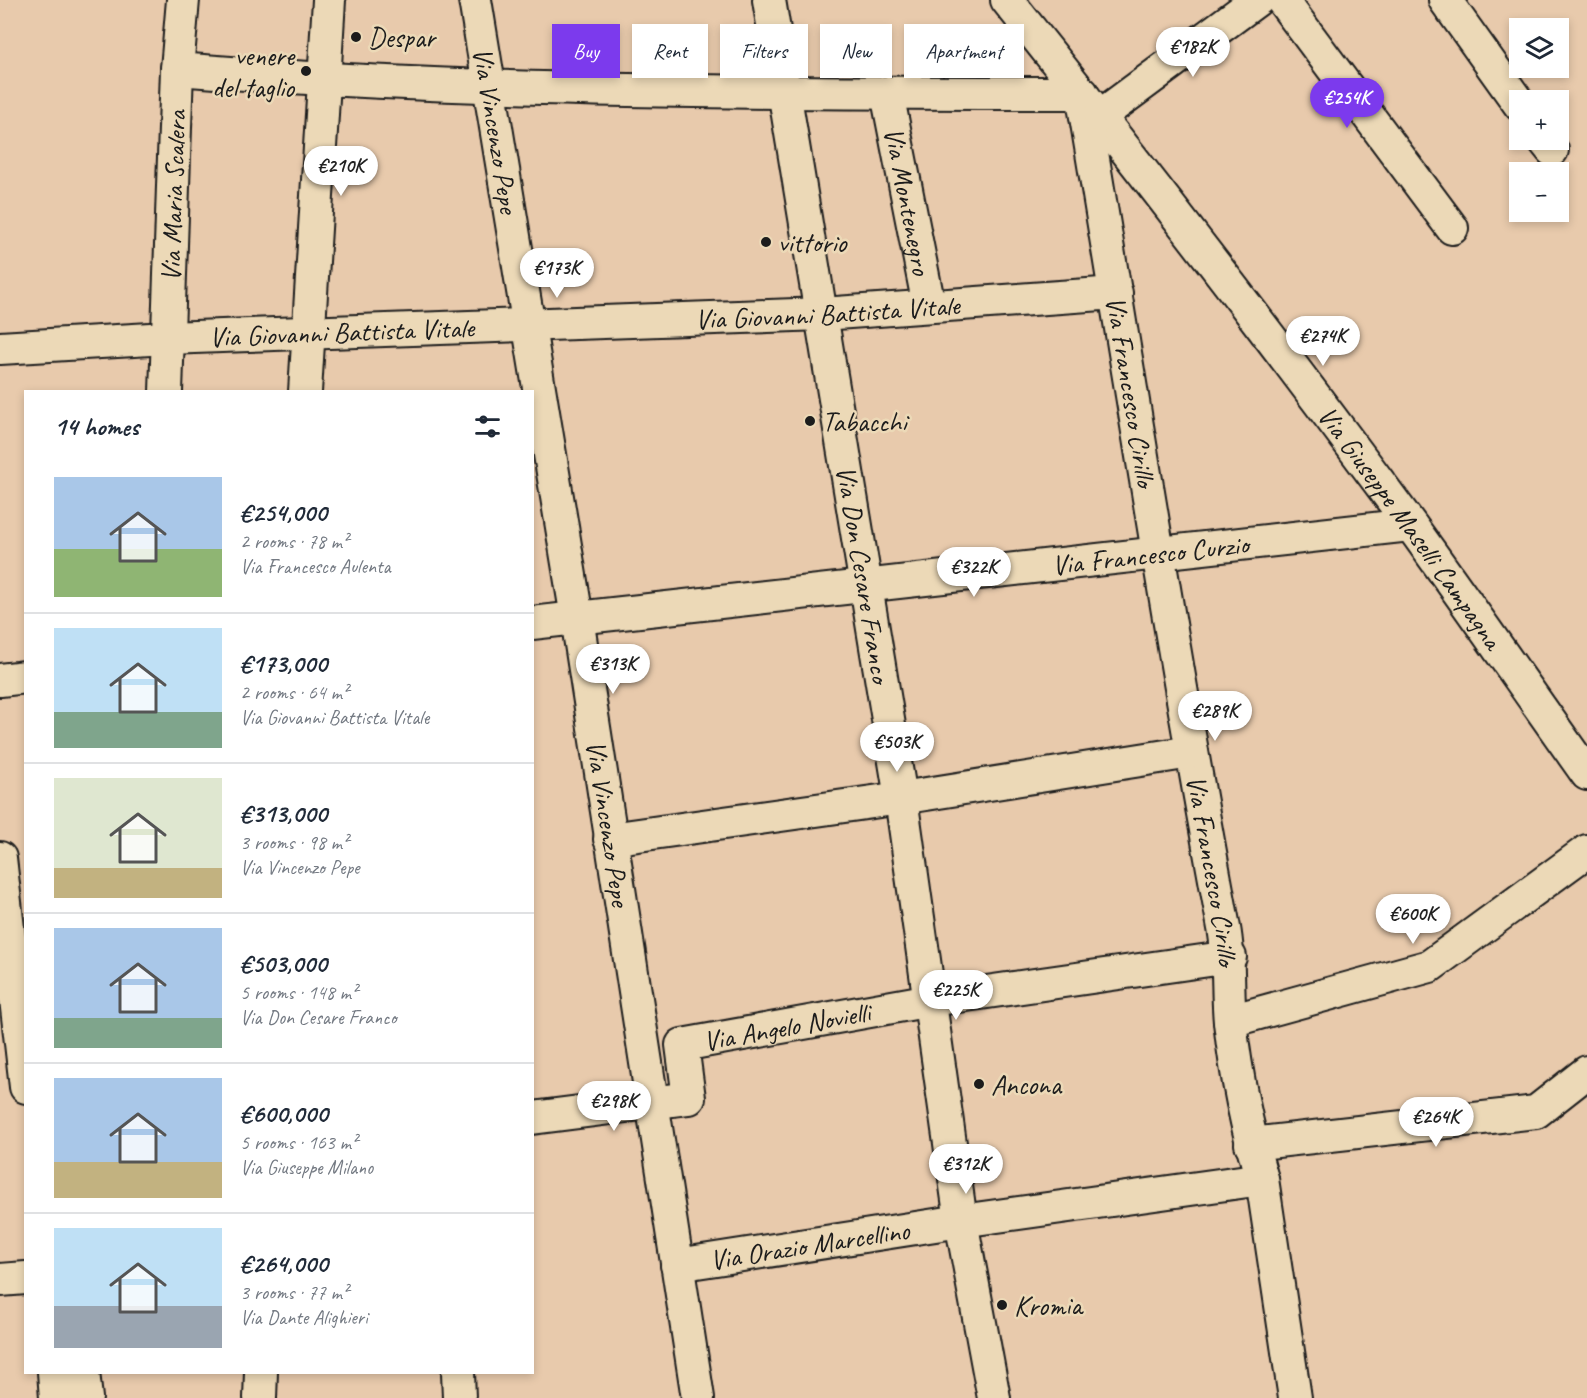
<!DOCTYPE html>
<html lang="en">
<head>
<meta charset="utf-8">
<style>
  :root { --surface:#fff; --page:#f6f6f7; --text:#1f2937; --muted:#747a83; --line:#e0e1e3; --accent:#7c3aed }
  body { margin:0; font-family:Caveat,sans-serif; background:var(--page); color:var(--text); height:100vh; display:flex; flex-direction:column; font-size:22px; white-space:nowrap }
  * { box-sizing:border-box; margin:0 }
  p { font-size:20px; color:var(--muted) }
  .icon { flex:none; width:33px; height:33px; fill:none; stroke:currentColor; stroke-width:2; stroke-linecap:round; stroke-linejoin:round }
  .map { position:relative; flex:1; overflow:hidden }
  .panel { position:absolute; left:24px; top:390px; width:510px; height:984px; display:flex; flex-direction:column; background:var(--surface); border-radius:0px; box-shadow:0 3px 9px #0003 }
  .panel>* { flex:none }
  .hud { position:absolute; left:552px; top:24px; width:570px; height:54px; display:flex; gap:12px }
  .buttons { position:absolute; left:1509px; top:18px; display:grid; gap:12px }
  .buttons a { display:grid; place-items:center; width:60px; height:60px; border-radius:0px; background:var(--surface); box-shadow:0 3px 9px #0003; font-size:30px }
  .price { position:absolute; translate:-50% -51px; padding:0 14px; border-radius:21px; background:#fff; color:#222; font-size:20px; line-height:39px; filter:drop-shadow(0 2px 3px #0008) }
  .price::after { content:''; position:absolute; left:50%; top:36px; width:18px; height:14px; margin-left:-9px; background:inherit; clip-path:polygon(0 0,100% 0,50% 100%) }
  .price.on { background:var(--accent); color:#fff }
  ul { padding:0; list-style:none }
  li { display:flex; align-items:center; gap:18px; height:150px; padding:0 30px }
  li+li { border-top:2px solid var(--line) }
  li span { display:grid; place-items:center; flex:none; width:168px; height:120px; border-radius:0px; color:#555 }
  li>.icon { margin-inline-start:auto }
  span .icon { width:72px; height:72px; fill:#fffc; stroke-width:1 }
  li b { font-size:26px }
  h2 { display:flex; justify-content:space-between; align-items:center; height:72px; padding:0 30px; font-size:26px }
  .chip { padding:0 21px; border-radius:0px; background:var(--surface); box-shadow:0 3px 9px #0003; font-size:21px; line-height:54px }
  .chip.on { background:var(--accent); color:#fff }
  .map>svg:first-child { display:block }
</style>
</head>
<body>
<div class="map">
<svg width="1587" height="1398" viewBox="0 0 1587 1398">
  <rect width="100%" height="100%" fill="#e8caac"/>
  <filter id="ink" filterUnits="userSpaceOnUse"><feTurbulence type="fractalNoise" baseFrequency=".0167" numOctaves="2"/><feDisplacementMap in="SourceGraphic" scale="12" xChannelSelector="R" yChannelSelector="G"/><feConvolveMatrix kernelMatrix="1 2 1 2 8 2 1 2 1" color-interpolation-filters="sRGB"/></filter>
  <g filter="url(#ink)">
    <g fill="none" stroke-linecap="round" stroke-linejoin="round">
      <!-- minor casing -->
      <g stroke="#1c1c1c" stroke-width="36">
        <g id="minor">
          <path id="s1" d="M475 0 577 618 698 1398"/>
          <path id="s2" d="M769 0 901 798 961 1221 994 1398"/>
          <path id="s3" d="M1007 0C1145 172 1279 347 1410 524 1470 607 1528 691 1587 774"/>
          <path d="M1282 0 1452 228"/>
          <path d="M1445 0 1520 105"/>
          <path id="s4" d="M177 69C477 93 780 93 1082 93 1129 372 1172 651 1224 928 1230 960 1227 990 1230 1022 1236 1074 1247 1129 1262 1179L1295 1398"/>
          <path id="s5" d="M887 93 929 306"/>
          <path d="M1100 116 1257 0"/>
          <path d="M1544 140 1552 150"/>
          <path id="s6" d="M0 348 167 338 822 314 1116 293"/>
          <path id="s7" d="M166 392 177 69 183 0"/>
          <path d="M305 392 329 0"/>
          <path id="s8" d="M532 623 1410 525"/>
          <path d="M0 680 26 677"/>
          <path d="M610 839 901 798 1191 752"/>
          <path d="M0 858 26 1087"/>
          <path d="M1230 1021 1430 966 1587 851"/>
          <path id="s9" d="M532 1118 689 1098 682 1045 931 1000 1230 957"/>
          <path d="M1251 1144 1536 1112 1587 1072"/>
          <path id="s10" d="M677 1265 961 1221 1262 1179"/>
          <path d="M0 1280 26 1278"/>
          <path d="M54 1372 56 1398"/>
          <path d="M83 1372 86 1398"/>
          <path d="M458 1372 459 1398"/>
          <path d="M260 1398 261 1372"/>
        </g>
      </g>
      <!-- minor -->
      <use href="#minor" stroke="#ecd9b7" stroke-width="32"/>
    </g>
  </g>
  <!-- markers -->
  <g fill="#1c1c1c" stroke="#ecd9b7" stroke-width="2">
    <circle cx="356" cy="37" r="6"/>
    <circle cx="306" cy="71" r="6"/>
    <circle cx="766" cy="242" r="6"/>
    <circle cx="810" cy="421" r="6"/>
    <circle cx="979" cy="1084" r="6"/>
    <circle cx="1002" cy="1305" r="6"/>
  </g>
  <g text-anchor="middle" stroke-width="5" stroke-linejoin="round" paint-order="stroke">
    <!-- poi labels -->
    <g font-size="28" fill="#1c1c1c" stroke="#ecd9b7" text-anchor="start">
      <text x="368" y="47">Despar</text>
      <text x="294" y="65" text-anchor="end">venere<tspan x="294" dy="32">del taglio</tspan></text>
      <text x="778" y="252">vittorio</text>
      <text x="822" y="431">Tabacchi</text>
      <text x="991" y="1094">Ancona</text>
      <text x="1014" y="1315">Kromia</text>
    </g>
    <!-- street labels -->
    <g font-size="28" fill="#1c1c1c" stroke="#ecd9b7">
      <text dy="10" stroke="none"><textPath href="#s1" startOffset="132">Via Vincenzo Pepe</textPath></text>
      <text dy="10" stroke="none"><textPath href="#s7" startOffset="196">Via Maria Scalera</textPath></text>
      <text dy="10" stroke="none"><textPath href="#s5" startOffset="110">Via Montenegro</textPath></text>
      <text dy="10" stroke="none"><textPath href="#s6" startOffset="828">Via Giovanni Battista Vitale</textPath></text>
      <text dy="10" stroke="none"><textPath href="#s6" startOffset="342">Via Giovanni Battista Vitale</textPath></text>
      <text dy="10" stroke="none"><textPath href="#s4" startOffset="1208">Via Francesco Cirillo</textPath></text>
      <text dy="10" stroke="none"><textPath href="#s3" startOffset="664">Via Giuseppe Maselli Campagna</textPath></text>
      <text dy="10" stroke="none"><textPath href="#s8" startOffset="622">Via Francesco Curzio</textPath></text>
      <text dy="10" stroke="none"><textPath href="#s2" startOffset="582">Via Don Cesare Franco</textPath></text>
      <text dy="10" stroke="none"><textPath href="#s1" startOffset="834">Via Vincenzo Pepe</textPath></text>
      <text dy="10" stroke="none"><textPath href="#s4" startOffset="1694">Via Francesco Cirillo</textPath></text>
      <text dy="10" stroke="none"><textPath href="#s9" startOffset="318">Via Angelo Novielli</textPath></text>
      <text dy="10" stroke="none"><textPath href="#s10" startOffset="134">Via Orazio Marcellino</textPath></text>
    </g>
  </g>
</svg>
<div class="buttons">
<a><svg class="icon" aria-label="layers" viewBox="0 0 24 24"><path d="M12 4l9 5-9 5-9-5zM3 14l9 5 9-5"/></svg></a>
<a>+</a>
<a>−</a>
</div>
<b class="price" style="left:1193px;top:78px">€182K</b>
<b class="price on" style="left:1347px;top:129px">€254K</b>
<b class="price" style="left:341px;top:197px">€210K</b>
<b class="price" style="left:557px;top:299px">€173K</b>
<b class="price" style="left:1323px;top:367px">€274K</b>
<b class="price" style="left:974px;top:598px">€322K</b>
<b class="price" style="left:613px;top:695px">€313K</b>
<b class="price" style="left:1215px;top:742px">€289K</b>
<b class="price" style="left:897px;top:773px">€503K</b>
<b class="price" style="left:1413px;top:945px">€600K</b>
<b class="price" style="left:956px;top:1021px">€225K</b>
<b class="price" style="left:614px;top:1132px">€298K</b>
<b class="price" style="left:1436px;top:1148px">€264K</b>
<b class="price" style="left:966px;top:1195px">€312K</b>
<div class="hud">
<a class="chip on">Buy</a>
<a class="chip">Rent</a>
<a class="chip">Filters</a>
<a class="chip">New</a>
<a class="chip">Apartment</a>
</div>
<section class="panel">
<h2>14 homes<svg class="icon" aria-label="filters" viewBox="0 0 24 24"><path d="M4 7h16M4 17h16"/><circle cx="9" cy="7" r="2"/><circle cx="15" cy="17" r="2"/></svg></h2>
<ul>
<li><span style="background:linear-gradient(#a9c7e8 60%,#8fb573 0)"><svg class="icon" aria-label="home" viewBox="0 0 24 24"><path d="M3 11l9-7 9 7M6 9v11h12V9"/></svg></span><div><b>€254,000</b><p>2 rooms · 78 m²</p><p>Via Francesco Aulenta</p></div></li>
<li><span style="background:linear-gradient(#bfe0f5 70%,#7fa58c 0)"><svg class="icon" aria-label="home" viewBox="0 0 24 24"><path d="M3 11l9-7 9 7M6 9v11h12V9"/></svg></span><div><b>€173,000</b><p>2 rooms · 64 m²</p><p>Via Giovanni Battista Vitale</p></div></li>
<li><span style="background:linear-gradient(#dfe7d0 75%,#c2b280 0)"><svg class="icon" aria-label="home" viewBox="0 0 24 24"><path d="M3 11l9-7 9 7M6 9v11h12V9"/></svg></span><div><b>€313,000</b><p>3 rooms · 98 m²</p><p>Via Vincenzo Pepe</p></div></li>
<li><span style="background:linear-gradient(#a9c7e8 75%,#7fa58c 0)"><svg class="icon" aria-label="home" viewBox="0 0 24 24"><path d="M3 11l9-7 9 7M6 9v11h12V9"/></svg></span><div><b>€503,000</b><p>5 rooms · 148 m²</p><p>Via Don Cesare Franco</p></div></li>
<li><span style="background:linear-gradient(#a9c7e8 70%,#c2b280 0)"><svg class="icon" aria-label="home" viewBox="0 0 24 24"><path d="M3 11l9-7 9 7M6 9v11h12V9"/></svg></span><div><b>€600,000</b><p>5 rooms · 163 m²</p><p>Via Giuseppe Milano</p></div></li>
<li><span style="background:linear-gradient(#bfe0f5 65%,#9aa5b1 0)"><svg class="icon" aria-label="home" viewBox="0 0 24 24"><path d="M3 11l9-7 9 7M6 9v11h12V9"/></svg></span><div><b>€264,000</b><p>3 rooms · 77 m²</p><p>Via Dante Alighieri</p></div></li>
</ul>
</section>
</div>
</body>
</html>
